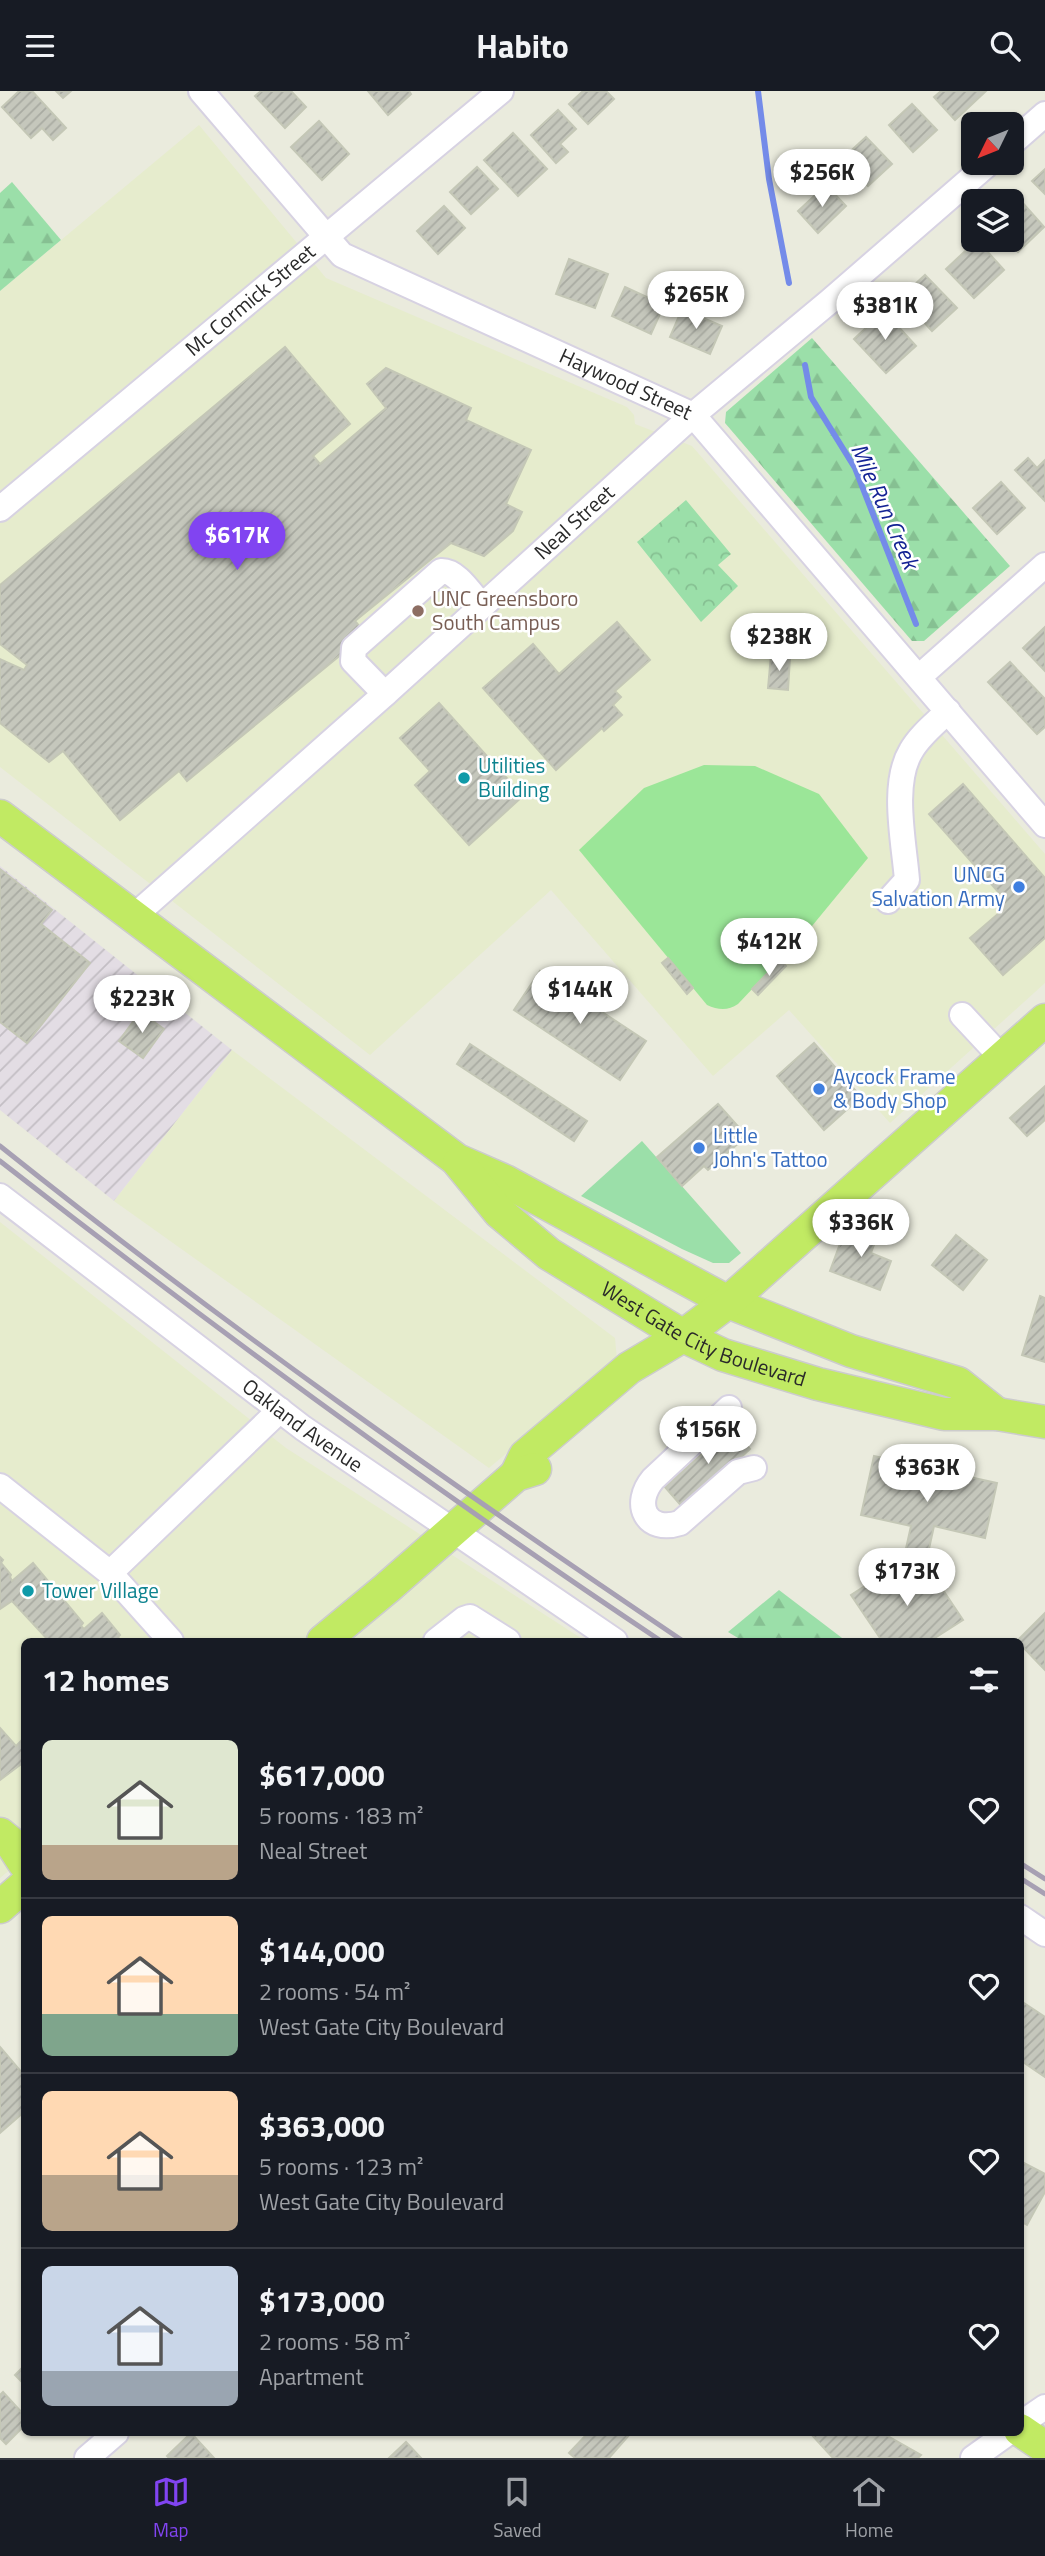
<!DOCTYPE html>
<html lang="en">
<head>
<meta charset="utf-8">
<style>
  :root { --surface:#171b24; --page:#20242c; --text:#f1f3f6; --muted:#9ea1a6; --line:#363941; --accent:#8144f1 }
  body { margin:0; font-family:"Titillium Web",sans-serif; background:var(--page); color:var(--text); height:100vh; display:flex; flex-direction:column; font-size:26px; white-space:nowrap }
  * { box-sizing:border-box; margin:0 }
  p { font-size:23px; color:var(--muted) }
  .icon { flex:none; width:38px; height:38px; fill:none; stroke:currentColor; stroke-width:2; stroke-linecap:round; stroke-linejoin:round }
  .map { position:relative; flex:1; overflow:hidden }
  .panel { position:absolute; left:21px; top:1547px; width:1003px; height:798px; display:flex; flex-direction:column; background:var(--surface); border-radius:10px; box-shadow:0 2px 5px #0004 }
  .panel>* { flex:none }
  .needle { width:46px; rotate:227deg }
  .buttons { position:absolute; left:961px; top:21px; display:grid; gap:14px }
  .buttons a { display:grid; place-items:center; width:63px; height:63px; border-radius:10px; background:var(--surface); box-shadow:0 2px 5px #0004; font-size:35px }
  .price { position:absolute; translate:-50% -60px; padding:0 16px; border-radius:24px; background:#fff; color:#222; font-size:23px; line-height:46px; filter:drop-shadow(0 2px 4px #0008) }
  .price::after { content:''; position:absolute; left:50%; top:42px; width:21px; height:16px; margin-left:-10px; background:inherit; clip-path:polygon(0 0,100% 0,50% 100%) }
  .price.active { background:var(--accent); color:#fff }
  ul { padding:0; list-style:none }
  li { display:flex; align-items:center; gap:21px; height:175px; padding:0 21px }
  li+li { border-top:2px solid var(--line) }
  li span { display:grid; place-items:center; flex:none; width:196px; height:140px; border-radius:10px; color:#555 }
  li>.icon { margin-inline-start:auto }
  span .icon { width:84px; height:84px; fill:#fffc; stroke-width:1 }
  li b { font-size:30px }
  h2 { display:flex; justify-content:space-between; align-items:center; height:84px; padding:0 21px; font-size:30px }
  header { display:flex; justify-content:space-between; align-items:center; height:91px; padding:0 21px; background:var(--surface); font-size:32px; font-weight:700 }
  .dock { display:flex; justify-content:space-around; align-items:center; height:98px; border-top:2px solid var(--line); background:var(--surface); font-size:19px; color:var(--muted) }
  .dock a { display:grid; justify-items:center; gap:4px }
  .dock .active { color:var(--accent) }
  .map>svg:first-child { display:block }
</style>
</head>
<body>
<header><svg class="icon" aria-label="menu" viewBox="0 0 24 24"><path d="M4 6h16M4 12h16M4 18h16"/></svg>Habito<svg class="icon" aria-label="search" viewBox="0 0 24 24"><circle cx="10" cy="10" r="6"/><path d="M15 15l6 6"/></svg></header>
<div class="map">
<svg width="1045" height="2367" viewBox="0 0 1045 2367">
  <defs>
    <pattern id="industrial-furrows" width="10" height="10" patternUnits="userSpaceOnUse" patternTransform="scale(1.75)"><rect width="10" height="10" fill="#e3dde4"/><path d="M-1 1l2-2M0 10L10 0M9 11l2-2" fill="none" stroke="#c3bec4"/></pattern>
    <pattern id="forest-firs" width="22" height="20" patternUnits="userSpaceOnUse" patternTransform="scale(1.75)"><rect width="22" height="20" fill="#9bdfa9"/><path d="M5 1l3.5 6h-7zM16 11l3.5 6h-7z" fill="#86c092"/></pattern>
    <pattern id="park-crowns" width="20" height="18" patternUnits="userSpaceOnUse" patternTransform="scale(1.75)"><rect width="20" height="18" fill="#9bdfa9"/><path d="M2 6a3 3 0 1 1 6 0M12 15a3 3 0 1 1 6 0" fill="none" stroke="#86c092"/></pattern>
    <pattern id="building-hatch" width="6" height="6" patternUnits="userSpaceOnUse" patternTransform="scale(1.75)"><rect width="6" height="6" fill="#c5c7bc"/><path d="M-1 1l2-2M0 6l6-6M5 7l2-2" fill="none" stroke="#a9aba2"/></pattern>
  </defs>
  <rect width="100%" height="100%" fill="#eaebdd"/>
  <!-- industrial -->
  <path fill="url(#industrial-furrows)" d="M0 775 232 959 114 1110 0 1019Z"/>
  <!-- education -->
  <g fill="#e6eccd">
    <path d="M199 34 326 187 627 316 634 324 635 333 692 355 1045 763V892L890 1032 789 919 713 985 551 799 370 964 0 676V200Z"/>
    <path d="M232 959 615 1247 617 1269 489 1377 114 1110Z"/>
    <path d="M0 1131 286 1357 584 1549 24 1550V1767L0 1787Z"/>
  </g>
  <!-- grass -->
  <path fill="#9bdfa9" d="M642 1050 741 1162 729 1172H713L682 1158 581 1105Z"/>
  <!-- forest -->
  <g fill="url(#forest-firs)">
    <path d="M12 91 61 149 0 200V102Z"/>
    <path d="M812 247 1010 475 924 550H912L725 332 726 321Z"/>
    <path d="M779 1499 846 1550H743L728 1541Z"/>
  </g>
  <!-- park -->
  <path fill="url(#park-crowns)" d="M686 409 731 463 718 474 738 495 701 531 637 451Z"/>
  <!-- pitch -->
  <path fill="#9be698" d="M704 674 755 675 819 703 868 767 812 835 738 913C728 920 718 919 707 914L579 759 644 697Z"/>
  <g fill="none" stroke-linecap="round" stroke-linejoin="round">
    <!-- stream -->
    <g stroke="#748be9" stroke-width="6">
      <path d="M758 0 769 88 789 192"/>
      <path d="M805 274 811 306 855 377 916 533"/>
    </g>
  </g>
  <!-- building -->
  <g fill="url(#building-hatch)" stroke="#c4c7b6" stroke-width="2">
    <path d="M19 0H32L66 37 53 49 42 37 31 47 2 16Z"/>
    <path d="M56 0H71L63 7Z"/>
    <path d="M261 0H291L306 16 285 37 255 5Z"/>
    <path d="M368 0H409L411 3 388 24Z"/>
    <path d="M583 0H606L614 8 588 33 569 13Z"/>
    <path d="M941 0H986L955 29 934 6Z"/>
    <path d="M912 13 937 39 913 61 889 34Z"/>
    <path d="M558 19 576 38 560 53 568 61 556 72 531 44Z"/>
    <path d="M319 30 349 63 322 89 291 56Z"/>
    <path d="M513 42 547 78 518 105 484 69Z"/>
    <path d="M866 46 892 73 868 95 842 68Z"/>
    <path d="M477 76 498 98 471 123 450 101Z"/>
    <path d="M1045 78V103L1032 90Z"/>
    <path d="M826 94 846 115 818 142 798 120Z"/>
    <path d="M1021 110 1044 136 1018 161 1007 149H1012V119Z"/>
    <path d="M444 115 465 137 438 163 417 140Z"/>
    <path d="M977 149 1004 179 974 207 946 178Z"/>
    <path d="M569 168 608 183 595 217 556 203Z"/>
    <path d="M925 184 957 217 932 240 901 206Z"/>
    <path d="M625 196 664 214 651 243 612 225Z"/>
    <path d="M682 218 722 235 710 263 670 246Z"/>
    <path d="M884 220 916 255 886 282 854 248Z"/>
    <path d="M285 256 350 333 313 365 320 373 386 317 367 293 386 277 471 317 466 329 531 359 506 413 522 421 513 440 484 465 451 452 355 530 366 543 187 690 179 680 120 729 63 660 49 671 0 632V568L24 579 27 574 0 553V494Z"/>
    <path d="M1028 367 1037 377 1045 369V410L1015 379Z"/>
    <path d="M1001 391 1025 417 997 443 973 417Z"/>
    <path d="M617 531 650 569 615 600 621 606 613 614 622 624 604 640 602 637 556 679 483 597 533 553 559 583Z"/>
    <path d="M1045 536V580L1023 557Z"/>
    <path d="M771 564 790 566 788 599 768 597Z"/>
    <path d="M1010 571 1045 608V636L1037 643 988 591Z"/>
    <path d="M439 612 523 705 469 754 415 694 430 680 400 647Z"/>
    <path d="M963 693 1045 787V847L1003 884 970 847 999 822 996 809 1001 804 929 723Z"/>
    <path d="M0 778 52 819 41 833 90 872 27 952 0 931Z"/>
    <path d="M668 867 693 897 687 903 662 872Z"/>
    <path d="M780 869 786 875 758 904 752 898Z"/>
    <path d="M540 880 646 950 620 989 514 919Z"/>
    <path d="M140 921 164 938 143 967 119 950Z"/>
    <path d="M814 952 861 1006 824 1039 777 985Z"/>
    <path d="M470 953 587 1030 574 1050 457 973Z"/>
    <path d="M1045 995V1029L1027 1045 1010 1027Z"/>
    <path d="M718 1013 743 1041 739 1045 742 1049 708 1079 704 1075 682 1095 657 1066Z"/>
    <path d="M857 1136 878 1143 871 1162 891 1170 880 1199 830 1180 841 1150Z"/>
    <path d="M956 1144 987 1169 963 1199 932 1174Z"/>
    <path d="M1040 1205 1045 1207V1271L1022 1264Z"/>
    <path d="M727 1331 750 1358 685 1419 665 1396 703 1362 698 1356Z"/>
    <path d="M874 1365 997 1392 985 1447 934 1435 923 1485 901 1480 911 1435 861 1424Z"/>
    <path d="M0 1466 3 1469 1 1472 11 1484 10 1486 12 1490 33 1472 83 1532 81 1535 84 1538 102 1522 120 1544 118 1546 121 1550H49L12 1510 0 1518Z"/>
    <path d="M891 1478 937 1490 963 1529 930 1550H876L880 1547 851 1504Z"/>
    <path d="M1045 1522V1579L1020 1553V1550H1017Z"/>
    <path d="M0 1637 16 1655 24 1647V1671L0 1689Z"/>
    <path d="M1021 1910 1045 1926V1986L1020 1969Z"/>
    <path d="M0 1956 24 1984V2021L0 2042Z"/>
    <path d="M1020 2070 1045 2083V2101L1027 2134 1020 2130Z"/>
    <path d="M24 2275V2293L15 2284Z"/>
    <path d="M3 2301 24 2324V2335L6 2353 0 2347V2304Z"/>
    <path d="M191 2342 214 2367H169L167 2365Z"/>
    <path d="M588 2342H628L630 2343 609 2367H575L569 2362Z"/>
    <path d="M810 2342H889L886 2344 921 2364 918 2367H833Z"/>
    <path d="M406 2351 421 2367H389Z"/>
  </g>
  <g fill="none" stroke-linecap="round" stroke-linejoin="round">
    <!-- minor casing -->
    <g stroke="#d7d2e2" stroke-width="28">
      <g id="minor">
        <path id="s1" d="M201 0 342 164 693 324 1045 734"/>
        <path d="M1012 52 1045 23"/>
        <path id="s2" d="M0 418 501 0"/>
        <path d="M919 586 1045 474"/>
        <path d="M385 603 353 570 354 557 441 480C457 479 471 503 482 515"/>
        <path d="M888 810 907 789C904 751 891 693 911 660 920 644 936 632 948 620"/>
        <path id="s3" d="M133 826 385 603 693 324 830 210 989 72"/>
        <path d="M962 924 1002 967"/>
        <path id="s4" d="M0 1105 303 1337 615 1550"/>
        <path d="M729 1317 653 1388C632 1413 646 1443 680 1432L738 1381 754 1377"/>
        <path d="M0 1395 110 1482 280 1319"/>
        <path d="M110 1482 171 1550"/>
        <path d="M436 1550 464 1528 470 1526 508 1550"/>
        <path d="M1020 1826 1045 1843"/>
        <path d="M1020 2333 1045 2316"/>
        <path d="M87 2367 116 2342"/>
        <path d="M973 2367 1008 2342"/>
      </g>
    </g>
    <!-- major casing -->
    <g stroke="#ccc" stroke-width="35">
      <g id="major">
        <path d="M0 725 457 1069 505 1090 728 1211 851 1260 958 1292 997 1323"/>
        <path id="s5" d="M459 1072 499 1121 549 1163 683 1245 723 1264 818 1293 944 1323H997L1045 1331"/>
        <path d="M516 1384 525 1365 629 1277 683 1245 728 1211 1045 929"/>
        <path d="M323 1550 387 1497 516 1384 535 1378"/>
        <path d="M0 1743 11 1752 24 1772"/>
        <path d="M0 1816 24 1795"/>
        <path d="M1020 2339 1045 2356"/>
      </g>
    </g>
    <!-- minor -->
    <use href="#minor" stroke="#fff" stroke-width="24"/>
    <!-- major -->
    <use href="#major" stroke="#c1ea63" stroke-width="32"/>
    <!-- rail -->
    <g stroke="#a7a0b3" stroke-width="5">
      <path d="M0 1055C220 1231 450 1393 683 1550"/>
      <path d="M0 1070C215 1238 434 1399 661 1550"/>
      <path d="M1020 1772 1045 1788"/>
      <path d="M1020 1787 1045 1803"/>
    </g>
  </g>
  <!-- markers -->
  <circle fill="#8d6e63" stroke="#fff" stroke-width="2.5" cx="418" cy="520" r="7"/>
  <g fill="#0f9aa8" stroke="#fff" stroke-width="2.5">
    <circle cx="464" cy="687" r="7"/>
    <circle cx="28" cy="1500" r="7"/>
  </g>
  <g fill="#3f7fe0" stroke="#fff" stroke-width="2.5">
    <circle cx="1019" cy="796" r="7"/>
    <circle cx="819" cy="998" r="7"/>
    <circle cx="699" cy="1057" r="7"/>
  </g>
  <g text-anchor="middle" stroke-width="5" stroke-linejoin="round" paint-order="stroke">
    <!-- street labels -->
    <g font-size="21" fill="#2a2a2a" stroke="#fff">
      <text dy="7" stroke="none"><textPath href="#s2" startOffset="326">Mc Cormick Street</textPath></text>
      <text dy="7" stroke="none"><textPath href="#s1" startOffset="528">Haywood Street</textPath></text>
      <text dy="7" stroke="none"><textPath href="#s3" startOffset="592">Neal Street</textPath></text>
      <text dy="7" stroke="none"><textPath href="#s5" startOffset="304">West Gate City Boulevard</textPath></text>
      <text dy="7" stroke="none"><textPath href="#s4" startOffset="380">Oakland Avenue</textPath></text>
    </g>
    <!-- education labels -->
    <g font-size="21" fill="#785e54" stroke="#fff" text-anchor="start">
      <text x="432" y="515">UNC Greensboro<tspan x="432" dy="24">South Campus</tspan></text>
    </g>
    <!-- culture labels -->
    <g font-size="21" fill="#0d838f" stroke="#fff" text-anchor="start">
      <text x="478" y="682">Utilities<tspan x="478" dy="24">Building</tspan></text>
      <text x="42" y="1507">Tower Village</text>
    </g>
    <!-- shop labels -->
    <g font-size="21" fill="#366cbe" stroke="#fff" text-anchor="start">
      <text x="1005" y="791" text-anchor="end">UNCG<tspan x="1005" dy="24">Salvation Army</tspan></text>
      <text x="833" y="993">Aycock Frame<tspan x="833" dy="24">&amp; Body Shop</tspan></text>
      <text x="713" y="1052">Little<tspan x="713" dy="24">John's Tattoo</tspan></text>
    </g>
    <!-- water labels -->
    <g font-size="23" font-style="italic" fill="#142394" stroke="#fff">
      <text transform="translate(885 415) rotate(66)" y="8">Mile Run Creek</text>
    </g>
  </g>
</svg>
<div class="buttons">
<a><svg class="needle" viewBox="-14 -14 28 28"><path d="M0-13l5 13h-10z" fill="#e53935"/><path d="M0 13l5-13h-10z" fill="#9ea1a6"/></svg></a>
<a><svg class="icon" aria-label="layers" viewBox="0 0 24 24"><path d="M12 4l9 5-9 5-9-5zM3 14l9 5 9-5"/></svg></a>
</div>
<b class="price" style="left:822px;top:118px">$256K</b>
<b class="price" style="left:696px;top:240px">$265K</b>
<b class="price" style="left:885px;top:251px">$381K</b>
<b class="price active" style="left:237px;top:481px">$617K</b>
<b class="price" style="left:779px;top:582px">$238K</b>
<b class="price" style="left:769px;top:887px">$412K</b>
<b class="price" style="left:580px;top:935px">$144K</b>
<b class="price" style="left:142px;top:944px">$223K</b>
<b class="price" style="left:861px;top:1168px">$336K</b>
<b class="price" style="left:708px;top:1375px">$156K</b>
<b class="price" style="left:927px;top:1413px">$363K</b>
<b class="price" style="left:907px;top:1517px">$173K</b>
<section class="panel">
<h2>12 homes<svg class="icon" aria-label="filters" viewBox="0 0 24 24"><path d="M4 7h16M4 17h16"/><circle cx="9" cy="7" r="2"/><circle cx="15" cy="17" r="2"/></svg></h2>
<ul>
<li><span style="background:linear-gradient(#dfe7d0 75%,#b9a48a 0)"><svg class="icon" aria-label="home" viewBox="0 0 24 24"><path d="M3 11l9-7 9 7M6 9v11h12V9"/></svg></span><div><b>$617,000</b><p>5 rooms · 183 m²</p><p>Neal Street</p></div><svg class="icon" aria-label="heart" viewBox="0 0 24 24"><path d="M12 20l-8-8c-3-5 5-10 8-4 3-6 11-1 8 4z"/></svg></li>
<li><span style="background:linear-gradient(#ffd9b3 70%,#7fa58c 0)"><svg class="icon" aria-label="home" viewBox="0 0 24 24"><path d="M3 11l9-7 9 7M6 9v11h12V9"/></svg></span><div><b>$144,000</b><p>2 rooms · 54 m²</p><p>West Gate City Boulevard</p></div><svg class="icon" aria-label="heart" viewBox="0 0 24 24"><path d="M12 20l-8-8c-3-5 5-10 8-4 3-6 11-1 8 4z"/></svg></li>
<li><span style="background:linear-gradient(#ffd9b3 60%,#b9a48a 0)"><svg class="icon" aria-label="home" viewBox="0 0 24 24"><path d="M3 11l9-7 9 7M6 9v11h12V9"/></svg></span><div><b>$363,000</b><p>5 rooms · 123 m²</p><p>West Gate City Boulevard</p></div><svg class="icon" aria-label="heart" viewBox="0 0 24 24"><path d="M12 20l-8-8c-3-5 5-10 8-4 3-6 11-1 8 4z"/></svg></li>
<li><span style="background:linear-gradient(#c9d6e8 75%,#9aa5b1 0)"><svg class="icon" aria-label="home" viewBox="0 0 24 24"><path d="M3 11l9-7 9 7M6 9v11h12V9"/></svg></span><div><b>$173,000</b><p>2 rooms · 58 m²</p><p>Apartment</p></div><svg class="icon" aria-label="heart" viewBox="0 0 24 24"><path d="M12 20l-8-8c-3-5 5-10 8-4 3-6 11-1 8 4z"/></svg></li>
</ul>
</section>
</div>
<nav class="dock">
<a class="active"><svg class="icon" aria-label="map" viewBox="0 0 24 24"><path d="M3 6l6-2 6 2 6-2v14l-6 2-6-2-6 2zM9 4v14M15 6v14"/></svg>Map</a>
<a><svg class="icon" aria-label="saved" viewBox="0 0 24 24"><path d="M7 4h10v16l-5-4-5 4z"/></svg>Saved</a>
<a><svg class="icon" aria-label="home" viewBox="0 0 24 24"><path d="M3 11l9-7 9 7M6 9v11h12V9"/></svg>Home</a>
</nav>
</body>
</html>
